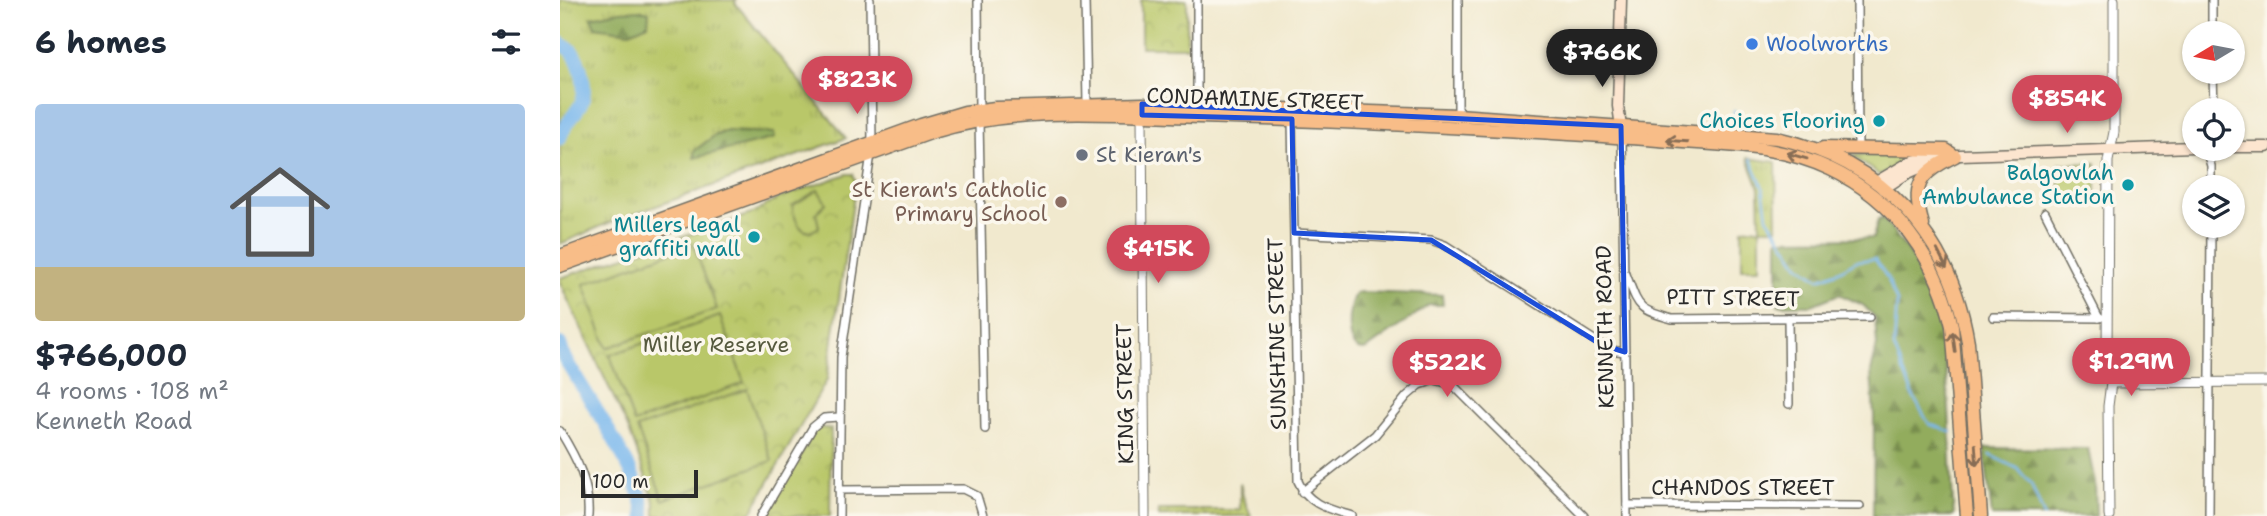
<!DOCTYPE html>
<html lang="en">
<head>
<meta charset="utf-8">
<style>
  :root { --surface:#fff; --page:#f6f6f7; --text:#1f2937; --muted:#747a83; --accent:#d1495b }
  body { margin:0; font-family:"Shantell Sans",sans-serif; background:var(--page); color:var(--text); height:100vh; display:flex; flex-direction:column; font-size:26px; white-space:nowrap }
  * { box-sizing:border-box; margin:0 }
  p { font-size:23px; color:var(--muted) }
  .icon { flex:none; width:38px; height:38px; fill:none; stroke:currentColor; stroke-width:2; stroke-linecap:round; stroke-linejoin:round }
  .map { position:relative; flex:1; overflow:hidden }
  .side { display:flex; flex-direction:column; background:var(--surface); width:560px }
  .side>* { flex:none }
  .needle { width:46px; rotate:260deg }
  .tools { position:absolute; left:1622px; top:21px; display:grid; gap:14px }
  .tools a { display:grid; place-items:center; width:63px; height:63px; border-radius:50%; background:var(--surface); box-shadow:0 2px 5px #0004; font-size:35px }
  .scale { position:absolute; left:21px; bottom:18px; width:117px; box-sizing:border-box; padding-left:7px; border:4px solid #2b2b2b; border-top:0; font-size:19px; line-height:24px; white-space:nowrap; color:#2b2b2b; -webkit-text-stroke:5px #fbf7ec; paint-order:stroke }
  .price { position:absolute; translate:-50% -60px; padding:0 16px; border-radius:24px; background:var(--accent); color:#fff; font-size:23px; line-height:46px; filter:drop-shadow(0 2px 4px #0008) }
  .price::after { content:''; position:absolute; left:50%; top:42px; width:21px; height:16px; margin-left:-10px; background:inherit; clip-path:polygon(0 0,100% 0,50% 100%) }
  .price.current { background:#222; color:#fff }
  ul { padding:0; list-style:none }
  li { display:grid; align-content:center; gap:14px; height:371px; padding:0 35px }
  li span { display:grid; place-items:center; height:217px; border-radius:7px; color:#555 }
  li>.icon { margin-inline-start:auto }
  span .icon { width:126px; height:126px; fill:#fffc; stroke-width:1 }
  li b { font-size:30px }
  h2 { display:flex; justify-content:space-between; align-items:center; height:84px; padding:0 35px; font-size:30px }
  main { display:flex; flex:1; min-height:0 }
  .map>svg:first-child { display:block }
</style>
</head>
<body>
<main>
<section class="side">
<h2>6 homes<svg class="icon" aria-label="filters" viewBox="0 0 24 24"><path d="M4 7h16M4 17h16"/><circle cx="9" cy="7" r="2"/><circle cx="15" cy="17" r="2"/></svg></h2>
<ul>
<li><span style="background:linear-gradient(#a9c7e8 75%,#c2b280 0)"><svg class="icon" aria-label="home" viewBox="0 0 24 24"><path d="M3 11l9-7 9 7M6 9v11h12V9"/></svg></span><div><b>$766,000</b><p>4 rooms · 108 m²</p><p>Kenneth Road</p></div></li>
</ul>
</section>
<div class="map">
<svg width="1707" height="516" viewBox="0 0 1707 516">
  <defs>
    <pattern id="grass-tufts" width="24" height="20" patternUnits="userSpaceOnUse" patternTransform="scale(1.75)"><rect width="24" height="20" fill="#b9c769"/><path d="M3 7l-1-3M5 7V3M7 7l1-3M15 17l-1-3M17 17v-4M19 17l1-3" fill="none" stroke="#9fab5b"/></pattern>
    <pattern id="forest-firs" width="22" height="20" patternUnits="userSpaceOnUse" patternTransform="scale(1.75)"><rect width="22" height="20" fill="#92ac5d"/><path d="M5 1l3.5 6h-7zM16 11l3.5 6h-7z" fill="#778c4d"/></pattern>
    <pattern id="park-crowns" width="20" height="18" patternUnits="userSpaceOnUse" patternTransform="scale(1.75)"><rect width="20" height="18" fill="#b9c769"/><path d="M2 6a3 3 0 1 1 6 0M12 15a3 3 0 1 1 6 0" fill="none" stroke="#9fab5b"/></pattern>
  </defs>
  <rect width="100%" height="100%" fill="#fbf7ec"/>
  <filter id="ink" filterUnits="userSpaceOnUse"><feTurbulence type="fractalNoise" baseFrequency=".0143" numOctaves="2"/><feDisplacementMap in="SourceGraphic" scale="14" xChannelSelector="R" yChannelSelector="G"/><feConvolveMatrix kernelMatrix="1 2 1 2 8 2 1 2 1" color-interpolation-filters="sRGB"/></filter>
  <filter id="wash" filterUnits="userSpaceOnUse"><feTurbulence type="fractalNoise" baseFrequency=".00686" numOctaves="4" result="noise"/><feDisplacementMap in="SourceGraphic" scale="28" xChannelSelector="R" yChannelSelector="G"/><feGaussianBlur stdDeviation="1.57" result="paint"/><feColorMatrix in="noise" values="0 0 0 0 0 0 0 0 0 0 0 0 0 0 0 0 0 1.4 0 .05"/><feComposite in="paint" operator="in"/></filter>
  <g filter="url(#wash)">
    <rect width="100%" height="100%" fill="#f1e9ce"/>
    <!-- grass -->
    <g fill="url(#grass-tufts)" stroke="#72794a" stroke-width="2">
      <path d="M0 0H176L175 3 286 138 46 224 0 244Z"/>
      <path d="M1357 153V156L1319 175 1292 155Z"/>
      <path d="M1188 158 1216 162 1217 228H1200L1199 188Z"/>
    </g>
    <!-- forest -->
    <g fill="url(#forest-firs)" stroke="#5e6c44" stroke-width="2">
      <path d="M81 10 89 12 88 24 70 32 35 27 31 17 60 11Z"/>
      <path d="M167 131 214 133 215 138 134 158V151L154 136Z"/>
      <path d="M1323 218C1342 243 1363 270 1372 301 1394 368 1388 447 1394 516H1313L1314 416 1311 372 1317 345 1315 317 1303 305 1279 294 1252 305H1218V239L1313 238 1318 220Z"/>
      <path d="M802 292 882 295 883 305H869L807 349C782 357 787 303 796 293Z"/>
      <path d="M1424 448 1528 449 1535 483 1536 516H1432Z"/>
    </g>
    <!-- park -->
    <g fill="url(#park-crowns)" stroke="#72794a" stroke-width="2">
      <rect x="581" y="0" width="46" height="47"/>
      <path d="M287 174H293L296 182 267 380 189 516H95V503L69 430 0 283V278L191 214 219 198Z"/>
      <path d="M257 427 271 429 270 516H205Z"/>
      <path d="M680 483 683 497 691 516H599L598 510H680Z"/>
    </g>
    <!-- pitch -->
    <g fill="#b9c769" stroke="#72794a" stroke-width="2">
      <path d="M1536 163V200H1500V164Z"/>
      <path d="M258 190 266 203 256 213 259 227C242 240 235 221 232 206Z"/>
      <path d="M1200 228V268H1182V229Z"/>
      <path d="M133 244 157 309 47 348 24 284Z"/>
      <path d="M160 316 184 383 74 423 50 355Z"/>
      <path d="M187 389 212 461 103 500 77 428Z"/>
    </g>
    <g fill="none" stroke-linecap="round" stroke-linejoin="round">
      <!-- stream -->
      <g stroke="#7ab8ed" stroke-width="2.5">
        <path d="M1174 111 1176 122"/>
        <path d="M1191 159 1203 188 1207 217 1239 265 1259 279 1279 271 1296 261 1315 259 1328 279 1337 302 1334 347 1354 398 1369 424 1391 432"/>
        <path d="M1430 455 1458 469 1471 484 1484 516"/>
      </g>
      <!-- river -->
      <g stroke="#7ab8ed" stroke-width="14">
        <path d="M0 43C1 44 9 49 10 49 21 61 28 89 21 104 14 116 4 125 0 138"/>
        <path d="M0 344 4 357C24 392 85 479 84 516"/>
      </g>
    </g>
  </g>
  <g filter="url(#ink)">
    <g fill="none" stroke-linecap="round" stroke-linejoin="round">
      <!-- minor casing -->
      <g stroke="#706e64" stroke-width="10">
        <g id="minor">
          <path d="M310 0 312 143"/>
          <path d="M418 0 419 110"/>
          <path d="M525 0 527 104"/>
          <path d="M898 0V115"/>
          <path d="M1297 0 1298 149"/>
          <path d="M1652 33V0"/>
          <path d="M1653 72 1654 110"/>
          <path d="M637 106V0"/>
          <path d="M732 119 738 481C748 505 769 509 792 516"/>
          <path d="M419 121 425 429"/>
          <path d="M1062 137 1067 516"/>
          <path d="M1646 149 1651 166V187"/>
          <path d="M1485 212 1539 318"/>
          <path d="M734 233 871 240 885 245 1042 345 1050 350 1065 352"/>
          <path d="M1066 274C1079 307 1076 309 1112 319L1310 317"/>
          <path d="M1433 317 1540 318"/>
          <path d="M1228 318 1229 404"/>
          <path d="M0 431C17 459 30 483 28 516"/>
          <path d="M279 490 403 489 417 496 423 516"/>
          <path d="M742 492 815 435 847 396 860 385 875 380 893 385 1024 516"/>
          <path d="M1067 505 1300 506"/>
          <path d="M201 516 253 427 264 418 279 417"/>
          <path d="M279 516 281 357 311 154"/>
          <path d="M1649 516 1651 226"/>
        </g>
      </g>
      <!-- tertiary casing -->
      <g stroke="#706e64" stroke-width="11">
        <g id="tertiary">
          <path d="M582 115 585 516"/>
          <path d="M1551 383 1707 382"/>
          <path d="M1549 516 1548 406 1551 383 1547 355 1548 161 1554 132V0"/>
        </g>
      </g>
      <!-- secondary casing -->
      <g stroke="#706e64" stroke-width="13">
        <g id="secondary">
          <path d="M1061 0 1058 106 1062 134"/>
          <path d="M1673 147H1707"/>
          <path d="M1316 182 1350 162 1371 156 1634 147"/>
          <path d="M1323 189 1346 174 1375 161"/>
        </g>
      </g>
      <!-- trunk casing -->
      <g stroke="#706e64" stroke-width="15">
        <g id="trunk">
          <path d="M1263 148 1386 150 1395 156C1358 174 1351 185 1363 225"/>
          <path d="M0 256 361 125 405 112 435 108 582 104 898 115 1217 138C1323 161 1391 237 1408 342L1421 516"/>
          <path d="M0 266 373 132C457 106 551 114 639 117 752 120 865 125 978 132 1027 135 1075 138 1123 142 1173 145 1224 147 1270 169 1334 199 1376 257 1392 326L1407 516"/>
        </g>
      </g>
      <!-- minor -->
      <use href="#minor" stroke="#fff" stroke-width="7"/>
      <!-- tertiary -->
      <use href="#tertiary" stroke="#fff" stroke-width="9"/>
      <!-- secondary -->
      <use href="#secondary" stroke="#fce5cf" stroke-width="10"/>
      <!-- trunk -->
      <use href="#trunk" stroke="#f8bd88" stroke-width="12"/>
    </g>
    <!-- one-way arrows -->
    <defs><path id="oneway-shaft" d="M-6 0H5M1.5-3L5.5 0L1.5 3" fill="none" stroke-width="1.6" stroke-linecap="round" stroke-linejoin="round" transform="scale(1.75)"/></defs>
    <g stroke="#876d55">
      <use href="#oneway-shaft" transform="translate(1117 141) rotate(-176)"/>
      <use href="#oneway-shaft" transform="translate(1237 156) rotate(-164)"/>
      <use href="#oneway-shaft" transform="translate(1382 259) rotate(63)"/>
      <use href="#oneway-shaft" transform="translate(1394 342) rotate(-97)"/>
      <use href="#oneway-shaft" transform="translate(1416 455) rotate(86)"/>
    </g>
  </g>
  <!-- marked area -->
  <path fill="none" stroke="#1d4ed8" stroke-width="5" stroke-linejoin="round" d="M582 104 1061 126 1065 352 1042 345 871 240 734 233 732 119 582 115Z"/>
  <!-- markers -->
  <circle fill="#3f7fe0" stroke="#fbf7ec" stroke-width="2.5" cx="1192" cy="44" r="7"/>
  <g fill="#0f9aa8" stroke="#fbf7ec" stroke-width="2.5">
    <circle cx="1319" cy="121" r="7"/>
    <circle cx="1568" cy="185" r="7"/>
    <circle cx="194" cy="237" r="7"/>
  </g>
  <circle fill="#6b7280" stroke="#fbf7ec" stroke-width="2.5" cx="522" cy="155" r="7"/>
  <circle fill="#8d6e63" stroke="#fbf7ec" stroke-width="2.5" cx="501" cy="202" r="7"/>
  <g text-anchor="middle" stroke-width="7" stroke-linejoin="round" paint-order="stroke">
    <!-- shop labels -->
    <g font-size="21" fill="#366cbe" stroke="#fbf7ec" text-anchor="start">
      <text x="1206" y="51">Woolworths</text>
    </g>
    <!-- street labels -->
    <g font-size="21" fill="#2b2b2b" stroke="#fbf7ec">
      <text transform="translate(695 99) rotate(2)" y="7">CONDAMINE STREET</text>
      <text transform="translate(1173 298) rotate(1)" y="7">PITT STREET</text>
      <text transform="translate(1045 327) rotate(-91)" y="7">KENNETH ROAD</text>
      <text transform="translate(717 334) rotate(-91)" y="7">SUNSHINE STREET</text>
      <text transform="translate(565 394) rotate(-91)" y="7">KING STREET</text>
      <text x="1183" y="495">CHANDOS STREET</text>
    </g>
    <!-- culture labels -->
    <g font-size="21" fill="#0d838f" stroke="#fbf7ec" text-anchor="end">
      <text x="1305" y="128">Choices Flooring</text>
      <text x="1554" y="180">Balgowlah<tspan x="1554" dy="24">Ambulance Station</tspan></text>
      <text x="180" y="232">Millers legal<tspan x="180" dy="24">graffiti wall</tspan></text>
    </g>
    <!-- worship labels -->
    <g font-size="21" fill="#5b616d" stroke="#fbf7ec" text-anchor="start">
      <text x="536" y="162">St Kieran's</text>
    </g>
    <!-- education labels -->
    <g font-size="21" fill="#785e54" stroke="#fbf7ec" text-anchor="end">
      <text x="487" y="197">St Kieran's Catholic<tspan x="487" dy="24">Primary School</tspan></text>
    </g>
    <!-- park labels -->
    <g font-size="21" fill="#565a3e" stroke="#fbf7ec">
      <text x="156" y="352">Miller Reserve</text>
    </g>
  </g>
</svg>
<div class="tools">
<a><svg class="needle" viewBox="-14 -14 28 28"><path d="M0-13l5 13h-10z" fill="#e53935"/><path d="M0 13l5-13h-10z" fill="#747a83"/></svg></a>
<a><svg class="icon" aria-label="locate" viewBox="0 0 24 24"><circle cx="12" cy="12" r="6"/><path d="M12 2v4M12 18v4M2 12h4M18 12h4"/></svg></a>
<a><svg class="icon" aria-label="layers" viewBox="0 0 24 24"><path d="M12 4l9 5-9 5-9-5zM3 14l9 5 9-5"/></svg></a>
</div>
<div class="scale">100 m</div>
<b class="price current" style="left:1042px;top:89px">$766K</b>
<b class="price" style="left:297px;top:116px">$823K</b>
<b class="price" style="left:1507px;top:135px">$854K</b>
<b class="price" style="left:598px;top:285px">$415K</b>
<b class="price" style="left:1571px;top:398px">$1.29M</b>
<b class="price" style="left:887px;top:399px">$522K</b>
</div>
</main>
</body>
</html>
